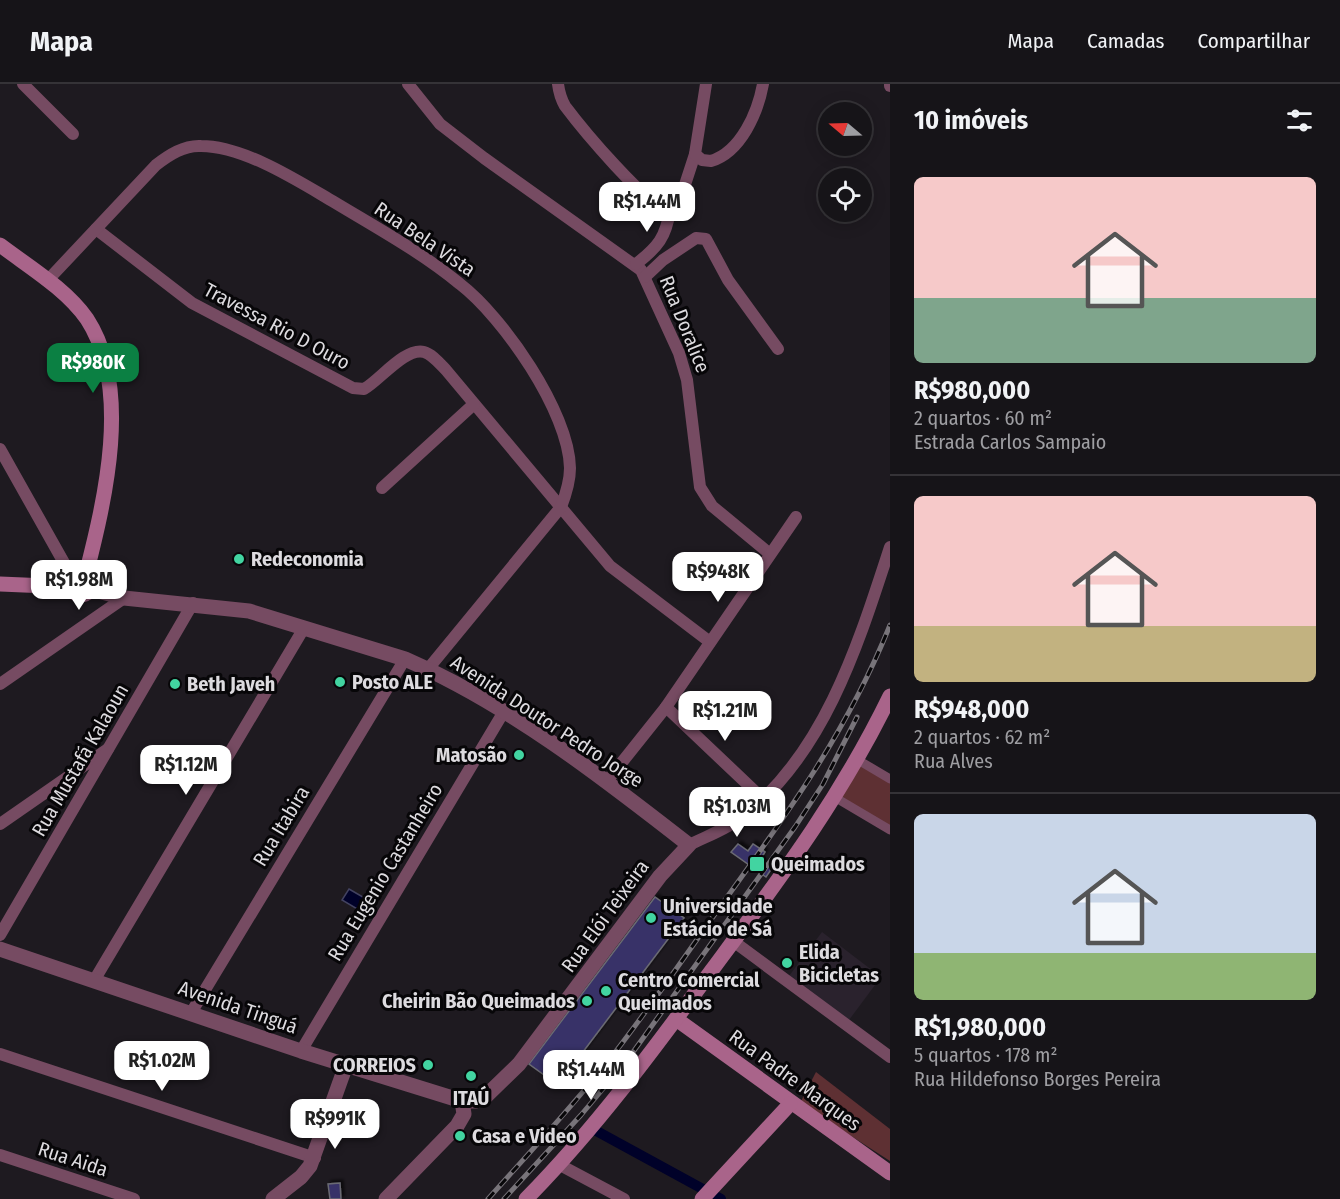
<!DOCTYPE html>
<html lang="pt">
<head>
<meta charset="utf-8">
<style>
  :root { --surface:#161418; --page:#1f1d21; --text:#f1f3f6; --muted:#9e9ea2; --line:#353337; --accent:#0b8043 }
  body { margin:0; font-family:"Fira Sans Condensed",sans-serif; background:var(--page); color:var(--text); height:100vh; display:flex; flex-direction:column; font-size:22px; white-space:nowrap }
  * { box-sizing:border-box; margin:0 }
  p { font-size:20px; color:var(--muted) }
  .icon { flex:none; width:33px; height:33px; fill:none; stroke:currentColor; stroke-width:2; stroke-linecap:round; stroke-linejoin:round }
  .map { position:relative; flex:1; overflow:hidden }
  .panel { display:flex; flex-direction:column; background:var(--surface); width:450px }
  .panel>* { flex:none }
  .needle { width:39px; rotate:289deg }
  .buttons { position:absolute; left:818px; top:18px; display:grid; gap:12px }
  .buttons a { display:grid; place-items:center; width:54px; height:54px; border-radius:50%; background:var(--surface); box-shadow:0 3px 15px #0003,0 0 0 2px var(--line); font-size:30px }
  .price { position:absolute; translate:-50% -51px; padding:0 14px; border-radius:12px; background:#fff; color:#222; font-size:20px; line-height:39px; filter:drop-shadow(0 2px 3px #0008) }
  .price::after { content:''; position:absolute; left:50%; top:36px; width:18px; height:14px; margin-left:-9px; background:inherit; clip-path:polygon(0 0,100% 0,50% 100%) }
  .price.active { background:var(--accent); color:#fff }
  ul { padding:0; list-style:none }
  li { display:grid; align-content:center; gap:12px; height:318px; padding:0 24px }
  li+li { border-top:2px solid var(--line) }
  li span { display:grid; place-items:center; height:186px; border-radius:9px; color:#555 }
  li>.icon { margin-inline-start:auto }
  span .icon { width:108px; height:108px; fill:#fffc; stroke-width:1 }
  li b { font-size:26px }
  h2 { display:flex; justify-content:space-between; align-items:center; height:72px; padding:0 24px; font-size:26px }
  header { display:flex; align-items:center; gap:36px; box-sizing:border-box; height:84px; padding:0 30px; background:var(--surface); border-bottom:2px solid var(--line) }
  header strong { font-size:28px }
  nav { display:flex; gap:33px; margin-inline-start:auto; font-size:21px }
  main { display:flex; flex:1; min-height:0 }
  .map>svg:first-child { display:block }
</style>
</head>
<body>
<header>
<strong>Mapa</strong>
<nav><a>Mapa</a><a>Camadas</a><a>Compartilhar</a></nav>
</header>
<main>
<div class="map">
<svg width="890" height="1115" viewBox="0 0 890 1115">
  <defs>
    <filter id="shadow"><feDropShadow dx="3" dy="-3" stdDeviation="1.5" flood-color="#0009"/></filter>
  </defs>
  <rect width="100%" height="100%" fill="#1e1a20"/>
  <!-- built -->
  <path fill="#2a222d" d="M822 848 881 893 849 936 789 892Z"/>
  <!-- green -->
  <g fill="#5e3033">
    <path d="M858 676 890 695V746L836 714Z"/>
    <path d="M816 988 890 1045V1077L800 1019Z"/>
  </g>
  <!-- water -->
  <path fill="#000129" stroke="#424260" stroke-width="1.5" d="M349 805 375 820 369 832 342 816Z"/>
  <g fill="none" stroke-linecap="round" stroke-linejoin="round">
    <!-- canal -->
    <path stroke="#000129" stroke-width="10" d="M591 1044 721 1115"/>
  </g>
  <!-- building -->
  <g fill="#383267" stroke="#6b6b73" stroke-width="1.5" filter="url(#shadow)">
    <path d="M738 760 748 767 753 760 765 768 760 776 772 784 766 793 731 768Z"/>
    <path d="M655 813 684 834 558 1001 529 980Z"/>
    <path d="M340 1099 341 1115H330L328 1100Z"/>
  </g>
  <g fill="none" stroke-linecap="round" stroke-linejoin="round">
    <!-- pedestrian -->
    <g stroke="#764b62" stroke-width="9">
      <path d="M858 676 890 695"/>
      <path d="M836 714 890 746"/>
    </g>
    <!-- minor -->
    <g stroke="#764b62" stroke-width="12">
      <path d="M23 0 73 50"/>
      <path d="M408 0 440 40 484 74 641 186 679 269 687 296 700 403 712 422 770 470"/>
      <path d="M558 0C559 8 561 15 565 22 580 42 648 125 670 126L680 116 695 70"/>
      <path d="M706 0 695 70 702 76 711 77C741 68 758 28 763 0"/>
      <path d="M890 0V2"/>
      <path d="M96 145 192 219 353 304 364 305C379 297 405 263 424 268 432 270 440 280 446 286L610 482 710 558"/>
      <path d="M636 180C658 163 666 153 670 126"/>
      <path d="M645 193 663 176 696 154 706 155 728 196 778 265"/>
      <path d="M47 197 156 81C169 71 184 61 201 62 244 62 298 97 334 118 377 144 421 168 460 200 503 233 569 328 570 384 570 398 566 410 561 423L428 585"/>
      <path d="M0 365 72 493"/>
      <path d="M382 404 474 320"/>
      <path d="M0 600 124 514"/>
      <path d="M666 623 763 715"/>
      <path d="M607 697 666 623 796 433"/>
      <path d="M0 740 108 665"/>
      <path d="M689 761C707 752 727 745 742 733 825 670 859 558 890 463"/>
      <path d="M0 851 193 519"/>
      <path d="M733 857 890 973"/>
      <path d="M95 895 304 544"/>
      <path d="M191 929 405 575"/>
      <path d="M301 967 503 629"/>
      <path d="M0 970 315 1074"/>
      <path d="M0 1071 134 1115"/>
      <path d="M560 1081 624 1115"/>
    </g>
    <!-- tertiary -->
    <g stroke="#764b62" stroke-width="15">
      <path d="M0 865 301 967 462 1017H476L485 1013 519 980 660 792 689 761C602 693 507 619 405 575L249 527 124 514 91 505"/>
      <path d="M273 1115 301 1093 310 1082 346 981"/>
      <path d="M386 1115 457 1042 464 1030 462 1017"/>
    </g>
    <!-- secondary -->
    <g stroke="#a9648a" stroke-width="15">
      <path d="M0 161C29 183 66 205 87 235 132 304 105 416 86 490"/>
      <circle cx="81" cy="500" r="11"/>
      <path d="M0 500 71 503"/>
      <path d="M676 935 890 1089"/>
      <path d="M526 1115C595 1045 654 965 712 886 780 794 840 715 890 612"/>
      <path d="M702 1115 790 1020"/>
    </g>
    <!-- rail casing -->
    <g stroke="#78747a" stroke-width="5">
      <g id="rail">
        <path d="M488 1115C530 1068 574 1021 613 971 651 922 686 871 722 820 788 729 848 646 890 541"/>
        <path d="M504 1115 581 1031 628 975 795 743 823 700 857 633"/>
      </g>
    </g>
    <!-- rail -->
    <use href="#rail" stroke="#070608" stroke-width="3" stroke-dasharray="9" stroke-linecap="butt"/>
  </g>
  <!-- markers -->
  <g fill="#42d4a1" stroke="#070608" stroke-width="2">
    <circle cx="239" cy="475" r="6"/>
    <circle cx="340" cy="598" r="6"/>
    <circle cx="175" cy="600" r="6"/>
    <circle cx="519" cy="671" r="6"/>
    <rect x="749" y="772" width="16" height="16" rx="3"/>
    <circle cx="651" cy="834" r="6"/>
    <circle cx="787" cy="879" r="6"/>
    <circle cx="606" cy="907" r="6"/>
    <circle cx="587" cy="917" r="6"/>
    <circle cx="428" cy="981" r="6"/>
    <circle cx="471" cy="992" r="6"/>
    <circle cx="460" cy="1052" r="6"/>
  </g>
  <g text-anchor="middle" stroke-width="6" stroke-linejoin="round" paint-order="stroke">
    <!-- street labels -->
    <g font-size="20" fill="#dddbdf" stroke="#070608">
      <text transform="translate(425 155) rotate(34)" y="7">Rua Bela Vista</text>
      <text transform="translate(685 240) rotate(68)" y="7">Rua Doralice</text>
      <text transform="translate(277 242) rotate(28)" y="7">Travessa Rio D Ouro</text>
      <text transform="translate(547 637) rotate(33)" y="7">Avenida Doutor Pedro Jorge</text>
      <text transform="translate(80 676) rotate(-60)" y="7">Rua Mustafá Kalaoun</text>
      <text transform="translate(281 742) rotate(-59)" y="7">Rua Itabira</text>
      <text transform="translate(385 788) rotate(-59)" y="7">Rua Eugenio Castanheiro</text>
      <text transform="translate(605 832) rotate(-54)" y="7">Rua Elói Teixeira</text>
      <text transform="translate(238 923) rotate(19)" y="7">Avenida Tinguá</text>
      <text transform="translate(795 996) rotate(36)" y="7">Rua Padre Marques</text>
      <text transform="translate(73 1075) rotate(18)" y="7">Rua Aida</text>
    </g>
    <!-- poi labels -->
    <g font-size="20" font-weight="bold" fill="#dddbdf" stroke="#070608" text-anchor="start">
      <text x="251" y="482">Redeconomia</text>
      <text x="352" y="605">Posto ALE</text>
      <text x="187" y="607">Beth Javeh</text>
      <text x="507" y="678" text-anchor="end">Matosão</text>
      <text x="771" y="787">Queimados</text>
      <text x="663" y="829">Universidade<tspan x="663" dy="23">Estácio de Sá</tspan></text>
      <text x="799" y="875">Elida<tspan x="799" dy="23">Bicicletas</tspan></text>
      <text x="618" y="903">Centro Comercial<tspan x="618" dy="23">Queimados</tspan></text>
      <text x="575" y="924" text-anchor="end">Cheirin Bão Queimados</text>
      <text x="416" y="988" text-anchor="end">CORREIOS</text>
      <text x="471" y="1021" text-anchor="middle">ITAÚ</text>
      <text x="472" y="1059">Casa e Video</text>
    </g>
  </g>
</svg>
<div class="buttons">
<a><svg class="needle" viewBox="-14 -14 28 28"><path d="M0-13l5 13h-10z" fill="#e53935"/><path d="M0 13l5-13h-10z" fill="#9e9ea2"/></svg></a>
<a><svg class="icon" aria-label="locate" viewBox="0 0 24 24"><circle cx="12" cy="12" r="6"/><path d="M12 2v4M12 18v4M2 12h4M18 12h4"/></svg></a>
</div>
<b class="price" style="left:647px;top:149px">R$1.44M</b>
<b class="price active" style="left:93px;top:310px">R$980K</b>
<b class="price" style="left:718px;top:519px">R$948K</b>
<b class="price" style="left:79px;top:527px">R$1.98M</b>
<b class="price" style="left:725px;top:658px">R$1.21M</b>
<b class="price" style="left:186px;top:712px">R$1.12M</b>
<b class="price" style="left:737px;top:754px">R$1.03M</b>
<b class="price" style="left:162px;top:1008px">R$1.02M</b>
<b class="price" style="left:591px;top:1017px">R$1.44M</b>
<b class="price" style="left:335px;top:1066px">R$991K</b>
</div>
<section class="panel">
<h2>10 imóveis<svg class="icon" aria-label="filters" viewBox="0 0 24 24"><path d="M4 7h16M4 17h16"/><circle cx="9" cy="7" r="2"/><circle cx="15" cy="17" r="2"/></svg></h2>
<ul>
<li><span style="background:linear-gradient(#f6c9c9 65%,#7fa58c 0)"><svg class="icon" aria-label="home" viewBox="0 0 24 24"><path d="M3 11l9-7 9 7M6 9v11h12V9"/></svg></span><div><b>R$980,000</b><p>2 quartos · 60 m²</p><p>Estrada Carlos Sampaio</p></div></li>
<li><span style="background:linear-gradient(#f6c9c9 70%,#c2b280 0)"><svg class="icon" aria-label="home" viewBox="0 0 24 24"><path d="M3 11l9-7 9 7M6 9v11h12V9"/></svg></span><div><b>R$948,000</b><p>2 quartos · 62 m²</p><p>Rua Alves</p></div></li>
<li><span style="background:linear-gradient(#c9d6e8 75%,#8fb573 0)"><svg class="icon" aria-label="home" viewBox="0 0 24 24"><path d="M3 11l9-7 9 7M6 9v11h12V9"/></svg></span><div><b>R$1,980,000</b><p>5 quartos · 178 m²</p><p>Rua Hildefonso Borges Pereira</p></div></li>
</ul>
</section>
</main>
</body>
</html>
